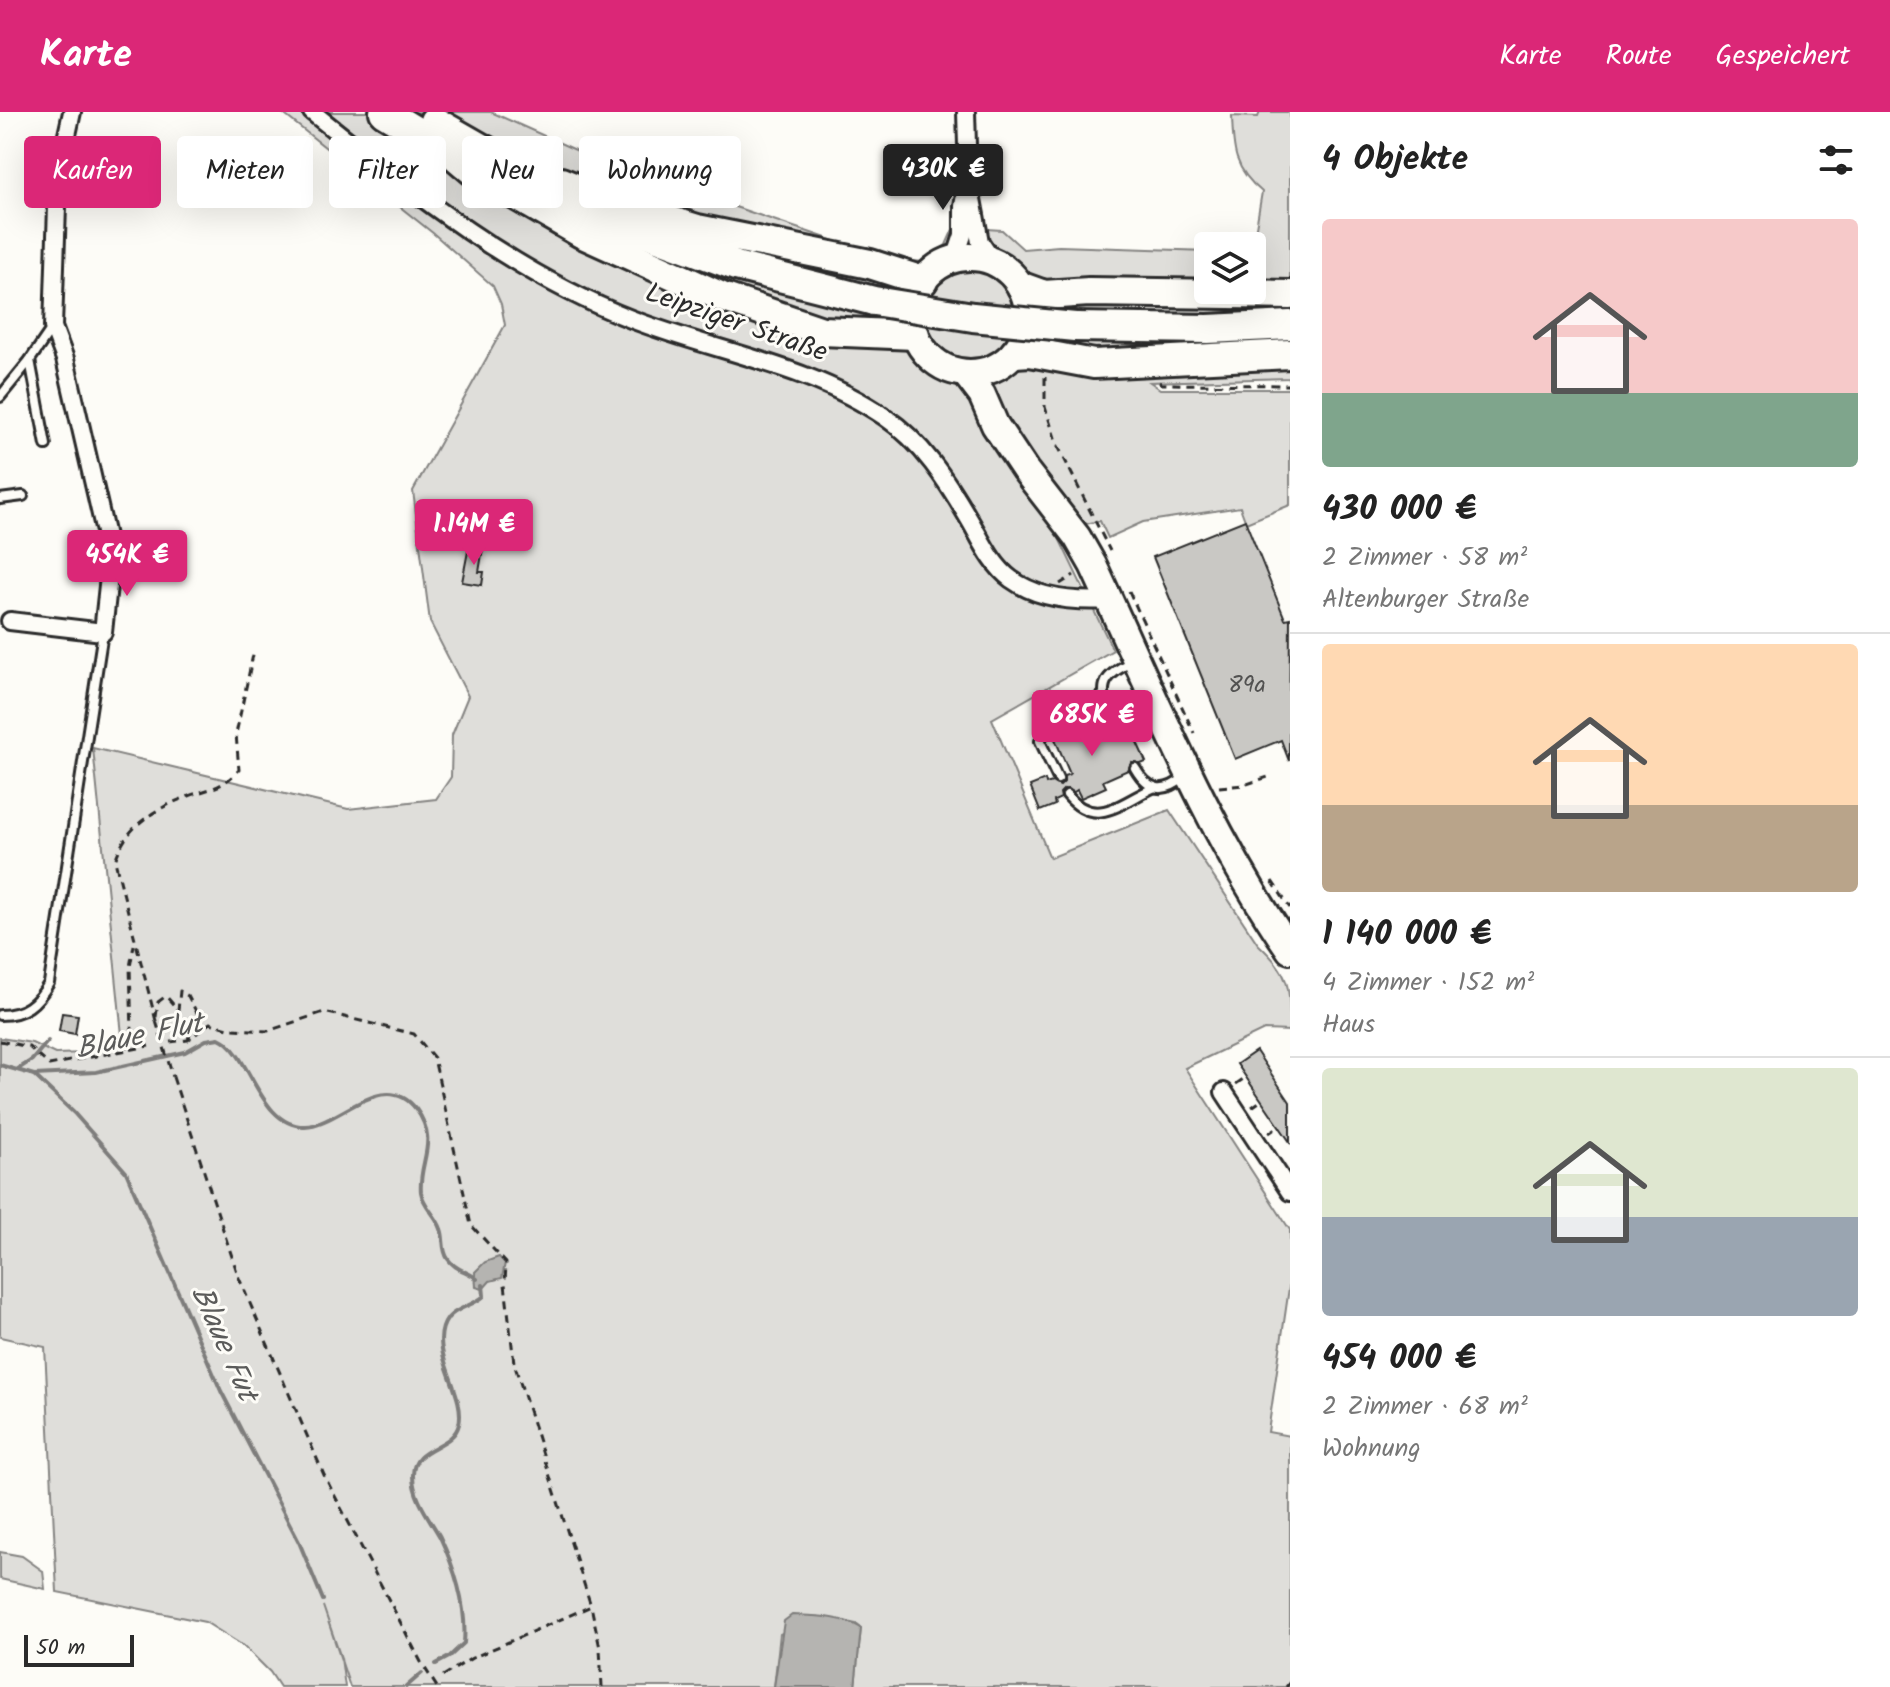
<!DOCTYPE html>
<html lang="de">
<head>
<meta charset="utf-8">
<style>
  :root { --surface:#fff; --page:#f2f2f2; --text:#222; --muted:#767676; --line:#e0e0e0; --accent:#db2777 }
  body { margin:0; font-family:Kalam,sans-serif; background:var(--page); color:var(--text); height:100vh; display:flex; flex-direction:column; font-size:30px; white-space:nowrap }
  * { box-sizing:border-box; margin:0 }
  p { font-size:26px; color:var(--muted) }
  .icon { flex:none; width:44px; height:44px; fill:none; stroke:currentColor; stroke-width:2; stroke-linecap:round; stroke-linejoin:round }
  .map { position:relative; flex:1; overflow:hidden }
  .details { display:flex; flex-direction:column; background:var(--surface); width:600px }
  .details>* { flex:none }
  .top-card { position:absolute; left:24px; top:24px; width:760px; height:72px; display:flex; gap:16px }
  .buttons { position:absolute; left:1194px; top:120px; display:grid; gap:16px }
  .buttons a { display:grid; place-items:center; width:72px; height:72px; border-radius:8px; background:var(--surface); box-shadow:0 8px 32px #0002; font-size:40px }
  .scale { position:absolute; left:24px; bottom:20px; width:110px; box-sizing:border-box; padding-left:8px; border:4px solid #2b2b2b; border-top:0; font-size:22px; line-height:28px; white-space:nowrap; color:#2b2b2b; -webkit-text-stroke:6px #fdfcf7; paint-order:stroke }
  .price { position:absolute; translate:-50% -68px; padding:0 18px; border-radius:8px; background:var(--accent); color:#fff; font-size:26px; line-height:52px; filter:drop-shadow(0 2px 4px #0008) }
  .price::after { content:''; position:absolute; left:50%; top:48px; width:24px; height:18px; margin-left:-12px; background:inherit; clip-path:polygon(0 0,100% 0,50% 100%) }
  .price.current { background:#222; color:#fff }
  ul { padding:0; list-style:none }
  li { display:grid; align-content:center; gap:16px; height:424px; padding:0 32px }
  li+li { border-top:2px solid var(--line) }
  li span { display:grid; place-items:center; height:248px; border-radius:8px; color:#555 }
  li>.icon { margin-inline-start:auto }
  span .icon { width:144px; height:144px; fill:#fffc; stroke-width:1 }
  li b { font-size:34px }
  h2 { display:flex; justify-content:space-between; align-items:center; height:96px; padding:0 32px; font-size:34px }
  .pill { padding:0 28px; border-radius:8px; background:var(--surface); box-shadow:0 8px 32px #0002; font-size:28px; line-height:72px }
  .pill.current { background:var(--accent); color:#fff }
  header { display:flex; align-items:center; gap:48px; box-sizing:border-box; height:112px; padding:0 40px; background:var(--accent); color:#fff }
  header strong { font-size:38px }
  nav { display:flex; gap:44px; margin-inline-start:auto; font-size:28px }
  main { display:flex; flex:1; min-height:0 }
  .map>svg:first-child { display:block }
</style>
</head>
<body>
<header>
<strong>Karte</strong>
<nav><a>Karte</a><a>Route</a><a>Gespeichert</a></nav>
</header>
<main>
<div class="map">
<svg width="1290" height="1575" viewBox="0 0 1290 1575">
  <rect width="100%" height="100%" fill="#fdfcf7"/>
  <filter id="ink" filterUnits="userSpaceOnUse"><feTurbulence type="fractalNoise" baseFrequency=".0125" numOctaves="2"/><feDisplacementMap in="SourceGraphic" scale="16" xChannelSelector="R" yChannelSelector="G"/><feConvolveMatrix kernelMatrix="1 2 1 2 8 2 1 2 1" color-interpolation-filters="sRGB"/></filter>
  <g filter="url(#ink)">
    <!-- green -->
    <g fill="#dfdeda" stroke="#858482" stroke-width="2">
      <path d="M281 0H491L600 49 885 146 923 150 946 133 954 115 1002 118 1023 137 1059 134 1208 139V178H1252V134H1239L1254 127 1262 80C1234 57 1233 38 1232 4L1258 5 1260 0H1290V266L1150 270 1160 277H1290V393L1246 411 1240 395 1143 410 1108 426 1100 409 1055 418 1113 538 992 607 1050 746 1169 698 1258 832C1290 862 1290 873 1290 919L1264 918 1185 956 1290 1118V1169L1268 1320 1290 1324V1575H855L861 1516 856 1512 820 1505 780 1522 774 1575H350L323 1494 341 1546 345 1575H280L270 1560 245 1535 205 1510 57 1480 45 1235 0 1225V926L32 931 55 942 87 941 122 923 93 636 348 697 436 687 451 665 452 623 468 584 430 510 413 379 505 213 501 192 493 174 434 122Z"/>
      <path d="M0 1440 22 1444 43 1459 45 1477 0 1467Z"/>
    </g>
    <!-- water -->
    <g fill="#b5b4b1" stroke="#7e7d7b" stroke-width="2">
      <path d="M499 1145 505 1151 502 1166 490 1169 483 1177 476 1175 475 1160 485 1150Z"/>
      <path d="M792 1503C814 1504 843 1504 861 1516L855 1575H774L784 1509Z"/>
    </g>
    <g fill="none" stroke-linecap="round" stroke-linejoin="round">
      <!-- stream -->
      <g stroke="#7e7d7b" stroke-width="4">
        <path d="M0 953 34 963 74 1001 126 1060 221 1279 299 1430 323 1488"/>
        <path d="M18 957 32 948 48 929"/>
        <path d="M34 963 96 960 185 940 206 928 219 926C251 940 259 1015 305 1014 338 1014 384 955 416 997 440 1030 418 1049 421 1080 423 1094 437 1104 441 1117 445 1127 441 1137 448 1147 455 1158 468 1159 477 1167"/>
        <path d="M436 1552 449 1545 464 1531C467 1495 455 1457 440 1425 430 1407 413 1386 413 1364 412 1333 453 1338 459 1312 467 1281 425 1236 448 1206 457 1195 473 1194 484 1184L483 1173"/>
        <path d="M406 1575 422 1561"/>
      </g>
    </g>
    <!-- building -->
    <g fill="#c9c8c4" stroke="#2b2b2b" stroke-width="2">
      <path d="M1245 408 1285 507 1290 506 1289 649 1281 628 1235 647 1153 445Z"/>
      <path d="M469 434 483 436 479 460H484L482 473 462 470Z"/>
      <path d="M1122 597 1146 650 1141 652 1132 650 1128 658 1103 669 1106 675 1081 686 1077 678 1074 680 1064 677 1060 681 1061 686 1054 689 1055 693 1040 699 1030 674 1045 668 1046 672 1052 670 1060 674 1064 670V664L1070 662 1055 627 1104 605 1113 607 1117 599Z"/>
      <path d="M62 901 78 903 75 922 59 919Z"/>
      <path d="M1256 939 1290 990V1030L1237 952Z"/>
    </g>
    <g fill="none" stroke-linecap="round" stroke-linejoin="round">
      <!-- service casing -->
      <g stroke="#2b2b2b" stroke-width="14">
        <g id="service">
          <path d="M0 285 30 248"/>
          <path d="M46 333 30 248 52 216"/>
          <path d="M0 387 23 384"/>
          <path d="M1110 601C1097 573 1105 563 1131 550"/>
          <path d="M1135 656C1149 680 1164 682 1185 665"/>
          <path d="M1058 667 1040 629 1047 616 1102 584"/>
          <path d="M1067 683C1095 717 1121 691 1153 676"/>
          <path d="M0 903C24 903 37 892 49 871L103 520"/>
        </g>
      </g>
      <!-- minor casing -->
      <g stroke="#2b2b2b" stroke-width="22">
        <g id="minor">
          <path d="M312 0C411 79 512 161 631 207 715 240 810 253 885 305 922 330 947 369 969 407 981 427 991 452 1011 467 1038 487 1077 490 1109 488"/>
          <path d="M970 76 980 130 993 149"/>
          <path d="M955 147 963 123V94L968 66 966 0"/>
          <path d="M10 509 103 520 111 446 65 247 53 215 58 64 72 0"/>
          <path d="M1224 980 1290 1080"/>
        </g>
      </g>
      <!-- primary casing -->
      <g stroke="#2b2b2b" stroke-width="32">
        <g id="primary">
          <circle cx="970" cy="203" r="58"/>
          <path d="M966 262 982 283 995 313 1025 358 1077 425 1093 453C1154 584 1207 718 1290 838"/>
        </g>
      </g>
      <!-- trunk casing -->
      <g stroke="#2b2b2b" stroke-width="34">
        <g id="trunk">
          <path d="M384 0 452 41 472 58 581 121 722 185 822 219 915 223"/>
          <path d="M434 9 551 76"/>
          <path d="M537 66 561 70 619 93 697 117 870 152 923 169"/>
          <path d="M547 85 569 96 593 101 736 154 874 189"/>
          <path d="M1022 175 1044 183 1089 180 1290 183"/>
          <path d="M1075 215 1208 217 1290 213"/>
          <path d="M1015 241 1030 240 1094 252 1290 242"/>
        </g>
      </g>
      <!-- path -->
      <g stroke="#2b2b2b" stroke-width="3" stroke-dasharray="8 6" stroke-linecap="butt">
        <path d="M1006 141 1022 153"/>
        <path d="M1045 265V295L1057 332 1110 439"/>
        <path d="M1159 270 1162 272 1290 273"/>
        <path d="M1060 472 1074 463"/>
        <path d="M1129 479 1194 621"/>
        <path d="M1219 675 1244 673 1268 665"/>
        <path d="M1272 769 1290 796"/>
        <path d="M156 905 158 890 166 884 178 898 180 879 188 884 198 903 188 927"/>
        <path d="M156 909 115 749C126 713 155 697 189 684 213 675 219 678 239 658L236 622 254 538"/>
        <path d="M0 929 29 935 49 953 149 934"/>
        <path d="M170 930 188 928 210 911 232 917 268 919 324 900 414 922 434 946 471 1113 506 1151 505 1172 514 1251 591 1494"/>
        <path d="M127 936 132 920 130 855 134 833"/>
        <path d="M173 965 239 1166 324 1363 421 1550 437 1575"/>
        <path d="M1236 972 1246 965"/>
        <path d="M1252 995 1262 988"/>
        <path d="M1269 1021 1279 1014"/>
        <path d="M443 1564 472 1546 591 1494 600 1536 602 1575"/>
        <path d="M1286 1575 1290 1570"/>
      </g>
      <!-- service -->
      <use href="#service" stroke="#fdfcf7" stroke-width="8"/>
      <!-- minor -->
      <use href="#minor" stroke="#fdfcf7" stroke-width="16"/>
      <!-- primary -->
      <use href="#primary" stroke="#fdfcf7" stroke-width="26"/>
      <!-- trunk -->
      <use href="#trunk" stroke="#fdfcf7" stroke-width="28"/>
      <!-- trunk-bridge casing -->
      <g stroke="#2b2b2b" stroke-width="34" stroke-linecap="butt">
        <path id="trunk-bridge" d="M874 189 973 205 1075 215"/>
      </g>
      <!-- path-bridge -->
      <path stroke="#2b2b2b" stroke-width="3" stroke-dasharray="8 6" stroke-linecap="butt" d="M156 909 173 965"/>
      <!-- trunk-bridge -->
      <use href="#trunk-bridge" stroke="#fdfcf7" stroke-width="28"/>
    </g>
  </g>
  <g text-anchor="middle" stroke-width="6" stroke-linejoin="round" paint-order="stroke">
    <!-- number labels -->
    <g font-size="24" fill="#525251">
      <text x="1247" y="580">89a</text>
    </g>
    <!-- street labels -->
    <g font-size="28" fill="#2b2b2b" stroke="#fdfcf7">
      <text transform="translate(737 209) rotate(19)" y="10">Leipziger Straße</text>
    </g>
    <!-- water labels -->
    <g font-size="30" font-style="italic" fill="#5b5b5a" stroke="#fdfcf7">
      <text transform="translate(139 923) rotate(-12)" y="10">Blaue Flut</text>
      <text transform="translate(225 1231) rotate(66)" y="10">Blaue Fut</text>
    </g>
  </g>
</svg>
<div class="buttons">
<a><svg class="icon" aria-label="layers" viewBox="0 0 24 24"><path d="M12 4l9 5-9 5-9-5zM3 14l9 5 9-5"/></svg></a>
</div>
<div class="scale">50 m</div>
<b class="price current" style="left:943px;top:100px">430K €</b>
<b class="price" style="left:474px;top:455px">1.14M €</b>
<b class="price" style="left:127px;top:486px">454K €</b>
<b class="price" style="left:1092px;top:646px">685K €</b>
<div class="top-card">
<a class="pill current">Kaufen</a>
<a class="pill">Mieten</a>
<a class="pill">Filter</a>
<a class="pill">Neu</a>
<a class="pill">Wohnung</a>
</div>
</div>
<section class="details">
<h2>4 Objekte<svg class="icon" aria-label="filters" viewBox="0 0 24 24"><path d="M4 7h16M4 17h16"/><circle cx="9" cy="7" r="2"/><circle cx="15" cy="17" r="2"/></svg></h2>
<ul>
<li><span style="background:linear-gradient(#f6c9c9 70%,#7fa58c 0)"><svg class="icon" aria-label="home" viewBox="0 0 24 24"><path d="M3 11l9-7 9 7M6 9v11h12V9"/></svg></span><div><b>430 000 €</b><p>2 Zimmer · 58 m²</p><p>Altenburger Straße</p></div></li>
<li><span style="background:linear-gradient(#ffd9b3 65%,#b9a48a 0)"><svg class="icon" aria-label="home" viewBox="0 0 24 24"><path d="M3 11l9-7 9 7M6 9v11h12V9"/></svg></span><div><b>1 140 000 €</b><p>4 Zimmer · 152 m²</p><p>Haus</p></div></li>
<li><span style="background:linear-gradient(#dfe7d0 60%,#9aa5b1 0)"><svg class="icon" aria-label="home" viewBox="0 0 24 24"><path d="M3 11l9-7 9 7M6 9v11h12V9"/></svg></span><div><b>454 000 €</b><p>2 Zimmer · 68 m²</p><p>Wohnung</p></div></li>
</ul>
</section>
</main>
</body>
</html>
